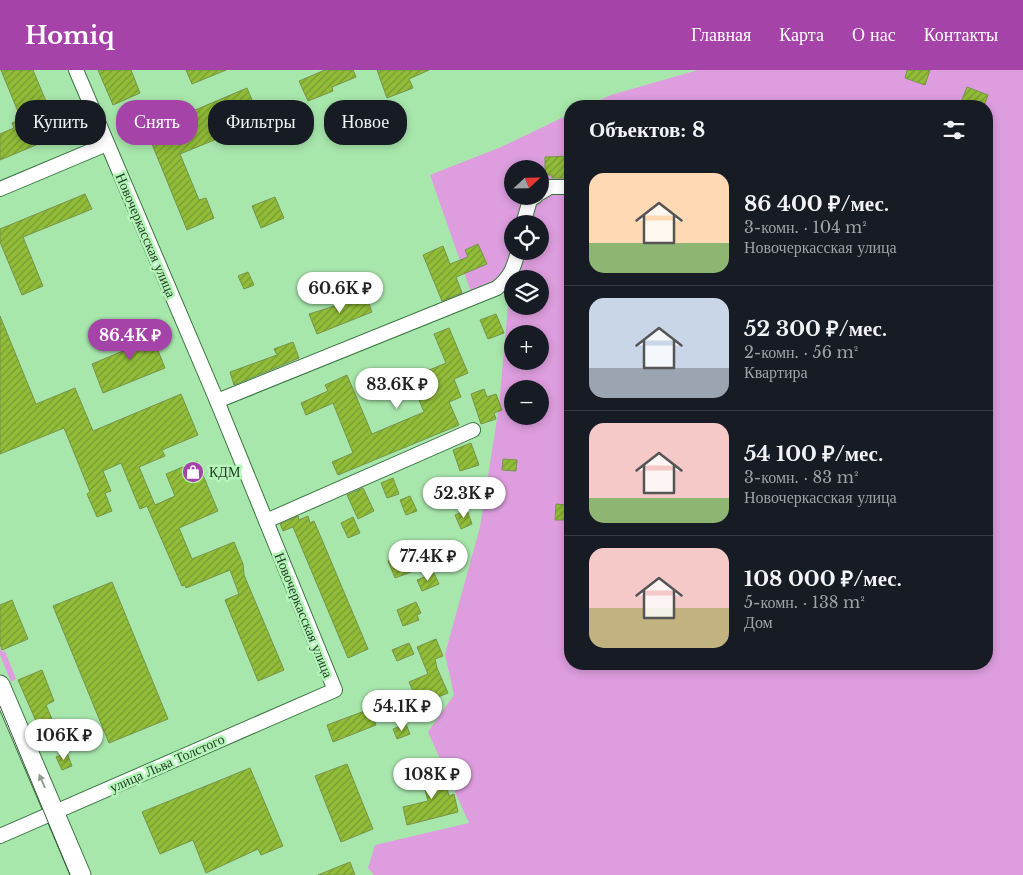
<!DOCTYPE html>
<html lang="ru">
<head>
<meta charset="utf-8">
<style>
  :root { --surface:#171b24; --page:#20242c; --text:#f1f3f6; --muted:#9ea1a6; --line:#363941; --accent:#a643a9 }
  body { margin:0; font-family:"Libre Baskerville",serif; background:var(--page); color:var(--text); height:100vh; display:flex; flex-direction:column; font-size:19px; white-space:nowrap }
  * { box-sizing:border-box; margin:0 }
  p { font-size:16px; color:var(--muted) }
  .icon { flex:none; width:28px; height:28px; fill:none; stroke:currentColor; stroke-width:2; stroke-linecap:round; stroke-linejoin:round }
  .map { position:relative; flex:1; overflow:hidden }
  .details { position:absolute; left:564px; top:30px; width:429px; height:570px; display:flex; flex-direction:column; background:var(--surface); border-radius:20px; box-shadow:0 2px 8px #0003 }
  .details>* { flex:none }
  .guide { position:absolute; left:15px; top:30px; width:474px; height:45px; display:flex; gap:10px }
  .needle { width:32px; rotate:68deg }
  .tools { position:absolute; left:504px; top:90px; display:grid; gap:10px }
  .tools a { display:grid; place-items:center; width:45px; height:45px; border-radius:50%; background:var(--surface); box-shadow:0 2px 8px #0003; font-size:25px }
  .price { position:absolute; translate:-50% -42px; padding:0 11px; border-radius:18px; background:#fff; color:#222; font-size:16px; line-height:32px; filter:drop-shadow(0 1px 2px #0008) }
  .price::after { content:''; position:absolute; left:50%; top:30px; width:15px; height:11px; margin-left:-8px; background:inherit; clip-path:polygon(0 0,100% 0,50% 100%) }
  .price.on { background:var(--accent); color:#fff }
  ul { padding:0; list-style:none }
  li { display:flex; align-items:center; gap:15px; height:125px; padding:0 25px }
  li+li { border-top:1px solid var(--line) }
  li span { display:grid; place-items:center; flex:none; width:140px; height:100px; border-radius:15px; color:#555 }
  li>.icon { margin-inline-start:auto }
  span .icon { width:60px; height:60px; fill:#fffc; stroke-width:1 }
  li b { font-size:21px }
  h2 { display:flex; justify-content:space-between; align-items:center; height:60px; padding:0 25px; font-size:21px }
  .pill { padding:0 18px; border-radius:20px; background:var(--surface); box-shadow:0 2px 8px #0003; font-size:18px; line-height:45px }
  .pill.on { background:var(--accent); color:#fff }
  header { display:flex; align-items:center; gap:30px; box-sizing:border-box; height:70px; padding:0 25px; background:var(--accent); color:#fff }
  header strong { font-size:24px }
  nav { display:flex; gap:28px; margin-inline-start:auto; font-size:18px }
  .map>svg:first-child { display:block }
</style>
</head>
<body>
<header>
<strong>Homiq</strong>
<nav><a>Главная</a><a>Карта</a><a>О нас</a><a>Контакты</a></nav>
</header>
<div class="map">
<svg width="1023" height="805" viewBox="0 0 1023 805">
  <defs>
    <pattern id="building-hatch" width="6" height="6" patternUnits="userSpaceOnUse" patternTransform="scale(1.25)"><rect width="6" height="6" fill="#91bd39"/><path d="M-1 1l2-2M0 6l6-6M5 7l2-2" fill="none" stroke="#769b30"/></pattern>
  </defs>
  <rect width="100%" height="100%" fill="#a8e7ac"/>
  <!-- green -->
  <g fill="#dd9dde" fill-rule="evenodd">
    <path d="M698 0H1023V805H374L368 798 375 775 469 753 428 662 454 625 445 584 480 457 499 336 511 202 471 222 430 105 501 77 570 44V594H986V36H587L611 25ZM512 99H540V126H512ZM512 154H540V181H512ZM512 209H540V236H512ZM512 264H540V291H512ZM512 319H540V346H512Z"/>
    <path d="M0 578 2 582 5 581 16 609 11 612 0 585Z"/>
  </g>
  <!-- building -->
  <g fill="url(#building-hatch)" stroke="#78934b">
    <path d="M1 0H33L60 65 0 90V64L14 58 12 53 21 49Z"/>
    <path d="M98 0H131L140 23 113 35Z"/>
    <path d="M186 0H226L192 14Z"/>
    <path d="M325 0H353L356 7 332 17 333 21 308 31 299 11Z"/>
    <path d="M377 0H429L409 9 413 18 387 28Z"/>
    <path d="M907 0H930L925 15 905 8Z"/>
    <path d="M967 17 988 25 984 36H973L961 32Z"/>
    <path d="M247 18 261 51 180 84 199 130 206 128 214 148 187 160 143 52 163 43 167 52Z"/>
    <path d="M570 86V108H552V105H545V87Z"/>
    <path d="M85 124 92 139 23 167 43 216 22 225 0 172V159Z"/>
    <path d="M275 127 284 148 261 158 252 136Z"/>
    <path d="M478 174 487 194 456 207 462 223 442 231 423 185 443 176 450 194 468 187 465 180Z"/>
    <path d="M248 202 254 215 244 219 238 206Z"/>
    <path d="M366 226 372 242 317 264 309 244Z"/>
    <path d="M496 244 504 263 488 269 480 250Z"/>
    <path d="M0 246 36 334 75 318 93 361 181 324 198 365 162 380 165 386 139 397 155 435 175 426 166 404 197 391 218 441 179 458 192 489 234 472 243 494 244 505 284 600 258 611 225 530 239 524 230 500 186 518 185 515 182 516 147 436 140 439 121 393 103 401 111 421 105 423 112 441 97 447 87 424 90 422 64 358 0 384Z"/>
    <path d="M147 253 165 298 103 323 92 294 130 278 124 262Z"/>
    <path d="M449 258 468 303 454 309 461 327 449 332 459 355 338 405 332 392 353 383 333 333 306 345 301 333 328 321 325 315 347 305 372 364 424 342 410 308 446 293 434 264Z"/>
    <path d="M293 272 299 288 234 315 230 302 277 285 274 279Z"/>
    <path d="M484 319 487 327 496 324 502 340 494 343 496 349 481 354 471 324Z"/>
    <path d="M471 373 479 395 460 401 453 380Z"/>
    <path d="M503 389 517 390 516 401 502 400Z"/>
    <path d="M393 408 399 424 387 428 381 413Z"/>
    <path d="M439 413 446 429 435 434 427 418Z"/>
    <path d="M363 418 374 441 358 449 347 425Z"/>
    <path d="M410 426 417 441 406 445 400 430Z"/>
    <path d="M556 434 566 435V450H555Z"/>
    <path d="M467 440 472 454 461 459 455 445Z"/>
    <path d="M298 446 299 450 308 446 310 453 314 451 368 579 348 588 293 457 283 461 280 454Z"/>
    <path d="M353 447 360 463 348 468 341 453Z"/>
    <path d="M408 482 416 500 395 508 388 491Z"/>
    <path d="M434 503 439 514 422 521 417 510Z"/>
    <path d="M112 512 168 649 109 673 53 536Z"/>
    <path d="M12 530 28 569 2 580 0 574V535Z"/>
    <path d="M416 532 421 543 417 545 419 550 403 556 397 540Z"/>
    <path d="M436 569 443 586 435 589 437 598 448 623 419 635 409 612 428 604 417 577Z"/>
    <path d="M409 573 414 584 397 591 392 580Z"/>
    <path d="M42 600 54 631 46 635 57 661 43 667 18 610Z"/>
    <path d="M378 623 385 640 374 645 367 627Z"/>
    <path d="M370 639 376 655 333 672 327 655Z"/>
    <path d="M406 654 410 664 397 669 393 659Z"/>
    <path d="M67 683 72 696 62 700 56 687Z"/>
    <path d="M347 694 373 759 341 772 315 706Z"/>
    <path d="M250 698 283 776 261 785 258 779 206 803 193 770 160 784 142 742Z"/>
    <path d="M442 699 449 726 454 724 458 742 407 755 403 737 428 731 421 704Z"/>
    <path d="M350 792 355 805H318Z"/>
  </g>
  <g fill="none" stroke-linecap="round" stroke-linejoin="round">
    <!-- street casing -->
    <g stroke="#397540" stroke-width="16">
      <g id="street">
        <path d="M0 119 107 74"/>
        <path d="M540 123 550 117H570"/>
        <path d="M523 154 530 130 536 126"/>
        <path d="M217 331 497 218C510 207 514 198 518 181"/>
        <path d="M266 451 473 360"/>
        <path d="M0 766 335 620 217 331 76 0"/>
      </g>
    </g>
    <!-- secondary casing -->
    <g stroke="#397540" stroke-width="21">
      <path id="secondary" d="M0 615 81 805"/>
    </g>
    <!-- street -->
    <use href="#street" stroke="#fff" stroke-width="14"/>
    <!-- secondary -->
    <use href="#secondary" stroke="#fff" stroke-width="19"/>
    <!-- tram -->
    <path stroke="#37563a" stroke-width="1" d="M0 636 70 805"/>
  </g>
  <!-- one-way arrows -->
  <defs><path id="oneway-solid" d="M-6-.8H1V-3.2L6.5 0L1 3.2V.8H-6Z" transform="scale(1.25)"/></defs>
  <use fill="#929f93" href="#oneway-solid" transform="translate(42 711) rotate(-114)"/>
  <!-- icons -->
  <defs>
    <g id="shop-disc" transform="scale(1.125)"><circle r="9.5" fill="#a643a9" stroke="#b5f5b9"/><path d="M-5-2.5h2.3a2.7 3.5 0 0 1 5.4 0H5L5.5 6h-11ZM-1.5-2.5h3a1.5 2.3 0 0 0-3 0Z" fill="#fff"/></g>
  </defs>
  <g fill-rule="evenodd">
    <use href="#shop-disc" x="193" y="402"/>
  </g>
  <g text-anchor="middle" stroke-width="5" stroke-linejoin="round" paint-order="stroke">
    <!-- street labels -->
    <g font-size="14" fill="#253f27" stroke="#b5f5b9">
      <text transform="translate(146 165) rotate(67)" y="5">Новочеркасская улица</text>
      <text transform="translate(304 545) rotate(68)" y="5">Новочеркасская улица</text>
      <text transform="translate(167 693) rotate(-24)" y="5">улица Льва Толстого</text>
    </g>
    <!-- poi labels -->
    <g font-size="14" fill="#253f27" stroke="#b5f5b9" text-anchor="start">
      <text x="209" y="407">КДМ</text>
    </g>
  </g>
</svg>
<div class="tools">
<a><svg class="needle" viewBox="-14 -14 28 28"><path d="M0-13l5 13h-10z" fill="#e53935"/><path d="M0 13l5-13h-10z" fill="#9ea1a6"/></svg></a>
<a><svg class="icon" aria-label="locate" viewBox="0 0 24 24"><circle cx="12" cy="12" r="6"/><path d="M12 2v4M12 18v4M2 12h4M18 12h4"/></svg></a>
<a><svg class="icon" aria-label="layers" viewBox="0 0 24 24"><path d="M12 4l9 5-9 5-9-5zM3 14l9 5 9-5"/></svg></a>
<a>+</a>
<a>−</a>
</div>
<b class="price" style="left:340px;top:244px">60.6K ₽</b>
<b class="price on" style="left:130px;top:291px">86.4K ₽</b>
<b class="price" style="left:397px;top:340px">83.6K ₽</b>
<b class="price" style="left:464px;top:449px">52.3K ₽</b>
<b class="price" style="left:428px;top:512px">77.4K ₽</b>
<b class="price" style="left:402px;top:662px">54.1K ₽</b>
<b class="price" style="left:64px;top:691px">106K ₽</b>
<b class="price" style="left:432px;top:730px">108K ₽</b>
<div class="guide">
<a class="pill">Купить</a>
<a class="pill on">Снять</a>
<a class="pill">Фильтры</a>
<a class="pill">Новое</a>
</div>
<section class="details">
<h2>Объектов: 8<svg class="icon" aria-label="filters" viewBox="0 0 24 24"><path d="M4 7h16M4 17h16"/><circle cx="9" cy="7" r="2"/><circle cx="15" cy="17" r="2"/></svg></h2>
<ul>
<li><span style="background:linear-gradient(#ffd9b3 70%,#8fb573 0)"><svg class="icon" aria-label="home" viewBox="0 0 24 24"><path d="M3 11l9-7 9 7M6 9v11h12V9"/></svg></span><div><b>86 400 ₽/мес.</b><p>3-комн. · 104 m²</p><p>Новочеркасская улица</p></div></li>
<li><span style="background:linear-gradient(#c9d6e8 70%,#9aa5b1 0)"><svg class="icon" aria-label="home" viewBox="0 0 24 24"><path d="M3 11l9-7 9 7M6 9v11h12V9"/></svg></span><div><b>52 300 ₽/мес.</b><p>2-комн. · 56 m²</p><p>Квартира</p></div></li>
<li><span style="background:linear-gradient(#f6c9c9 75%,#8fb573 0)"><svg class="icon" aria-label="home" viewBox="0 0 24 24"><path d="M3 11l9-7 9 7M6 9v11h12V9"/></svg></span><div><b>54 100 ₽/мес.</b><p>3-комн. · 83 m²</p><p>Новочеркасская улица</p></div></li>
<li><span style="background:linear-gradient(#f6c9c9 60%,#c2b280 0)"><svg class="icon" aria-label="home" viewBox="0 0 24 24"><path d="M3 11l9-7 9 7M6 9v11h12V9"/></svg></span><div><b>108 000 ₽/мес.</b><p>5-комн. · 138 m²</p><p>Дом</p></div></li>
</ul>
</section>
</div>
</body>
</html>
